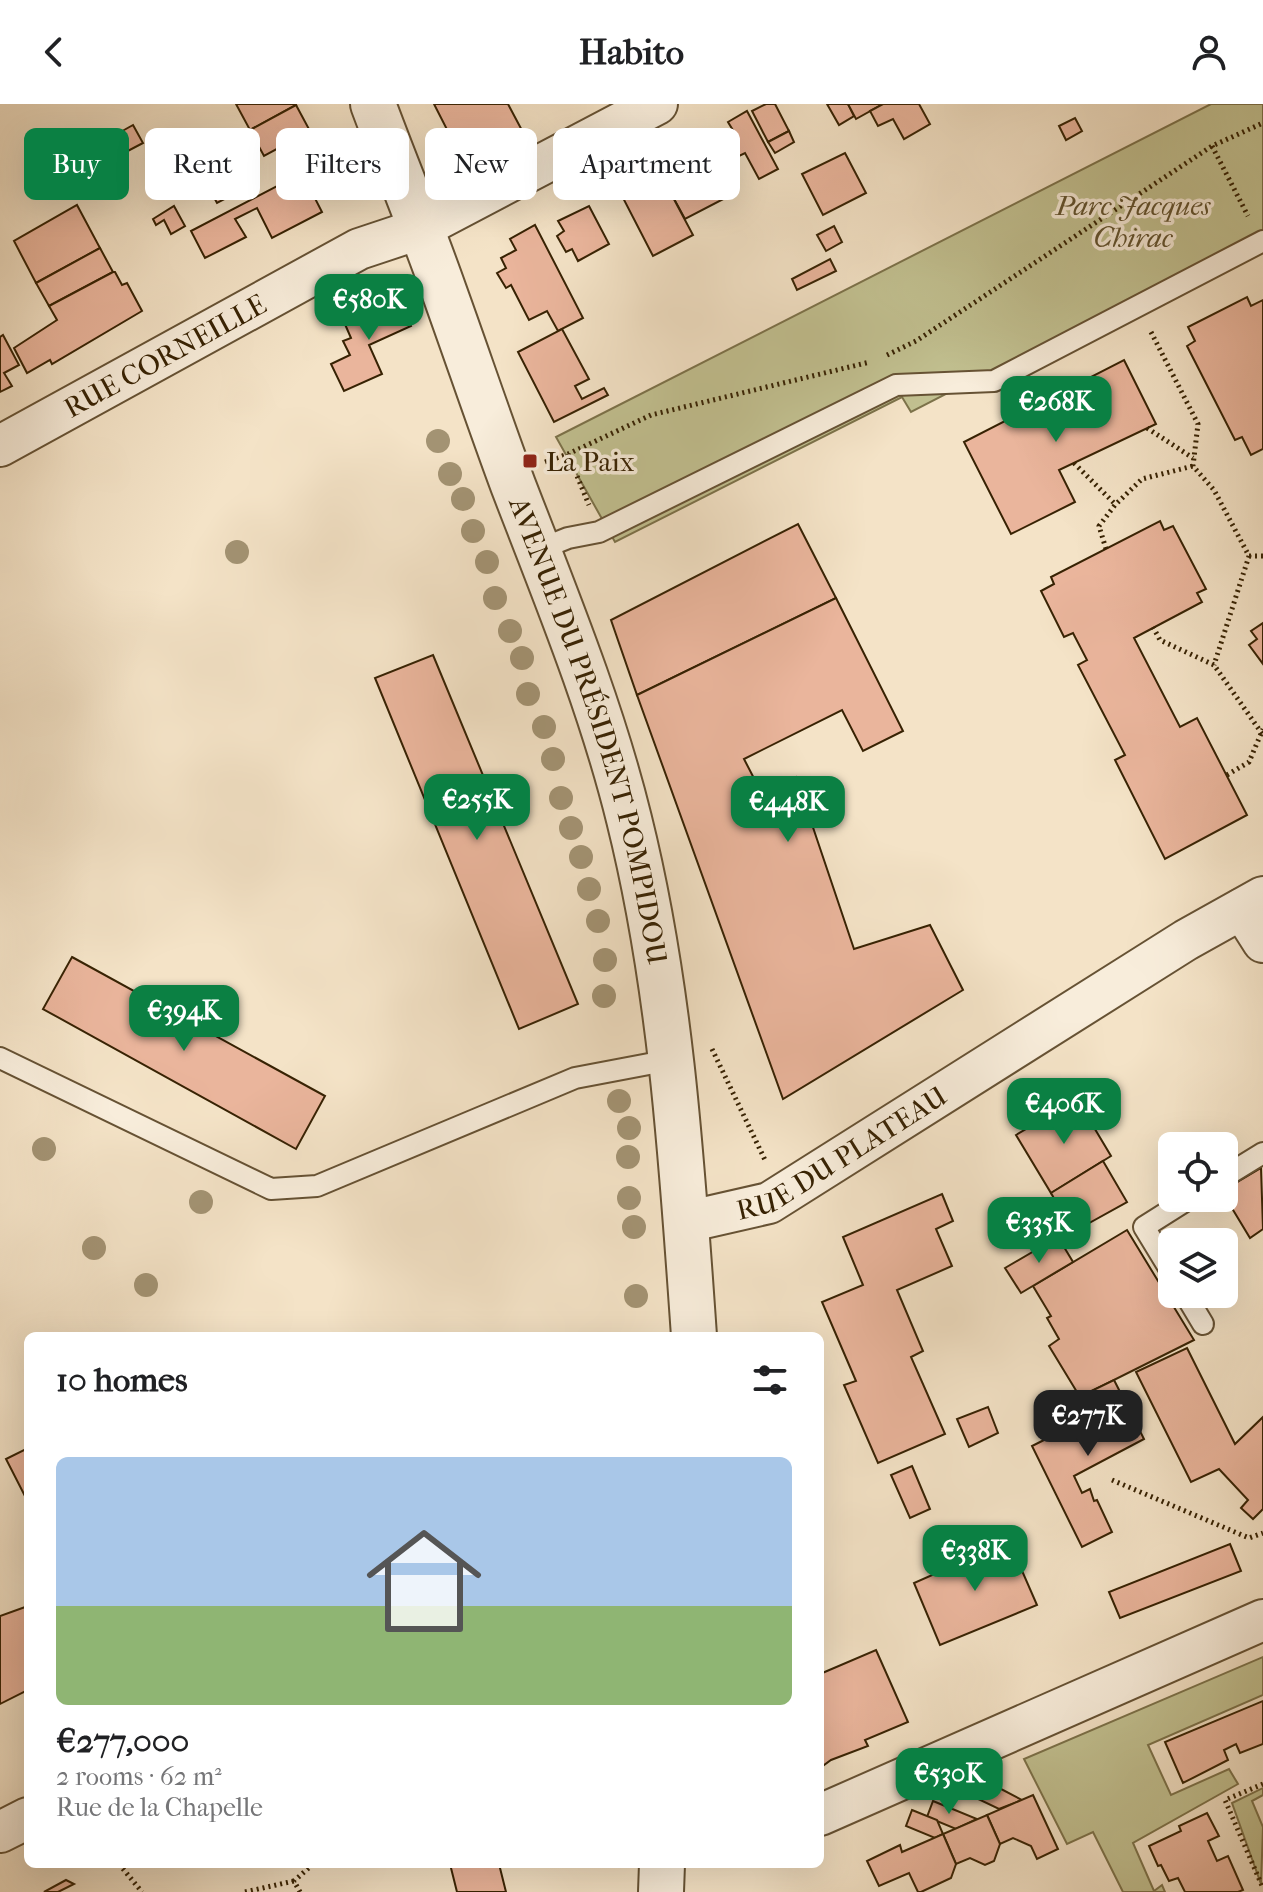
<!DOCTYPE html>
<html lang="en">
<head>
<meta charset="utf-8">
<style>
  :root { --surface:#fff; --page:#f2f2f2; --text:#202124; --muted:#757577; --accent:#0b8043 }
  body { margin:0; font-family:"IM FELL French Canon",serif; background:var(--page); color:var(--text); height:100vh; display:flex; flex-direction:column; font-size:30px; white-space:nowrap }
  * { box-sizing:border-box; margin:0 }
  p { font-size:26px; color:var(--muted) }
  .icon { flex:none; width:44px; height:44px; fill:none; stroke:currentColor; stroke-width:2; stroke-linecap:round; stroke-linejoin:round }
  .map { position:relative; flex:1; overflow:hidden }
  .details { position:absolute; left:24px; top:1228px; width:800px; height:536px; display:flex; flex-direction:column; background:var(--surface); border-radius:12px; box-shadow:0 8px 32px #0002 }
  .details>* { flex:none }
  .hud { position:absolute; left:24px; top:24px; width:800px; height:72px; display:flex; gap:16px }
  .buttons { position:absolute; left:1158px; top:1028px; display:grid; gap:16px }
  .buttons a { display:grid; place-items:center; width:80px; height:80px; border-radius:12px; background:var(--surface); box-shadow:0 8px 32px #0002; font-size:40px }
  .price { position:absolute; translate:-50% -68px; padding:0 18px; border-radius:16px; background:var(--accent); color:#fff; font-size:26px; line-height:52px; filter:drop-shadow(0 2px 4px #0008) }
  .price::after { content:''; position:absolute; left:50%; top:48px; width:24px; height:18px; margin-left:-12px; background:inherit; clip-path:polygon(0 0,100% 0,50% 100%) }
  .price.on { background:#222; color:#fff }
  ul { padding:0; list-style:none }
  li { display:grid; align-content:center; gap:16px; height:424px; padding:0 32px }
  li span { display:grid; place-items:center; height:248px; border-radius:12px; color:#555 }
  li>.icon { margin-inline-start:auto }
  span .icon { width:144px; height:144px; fill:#fffc; stroke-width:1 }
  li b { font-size:34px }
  h2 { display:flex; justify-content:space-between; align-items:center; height:96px; padding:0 32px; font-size:34px }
  .pill { padding:0 28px; border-radius:12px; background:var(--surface); box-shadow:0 8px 32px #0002; font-size:28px; line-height:72px }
  .pill.on { background:var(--accent); color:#fff }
  header { display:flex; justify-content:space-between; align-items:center; height:104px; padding:0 32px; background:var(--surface); font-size:36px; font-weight:800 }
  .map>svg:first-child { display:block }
</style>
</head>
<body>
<header><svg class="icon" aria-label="back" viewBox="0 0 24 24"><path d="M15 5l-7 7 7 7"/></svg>Habito<svg class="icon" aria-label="person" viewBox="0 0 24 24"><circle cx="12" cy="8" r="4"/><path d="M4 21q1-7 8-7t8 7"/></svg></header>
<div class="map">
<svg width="1263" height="1788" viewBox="0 0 1263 1788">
  <rect width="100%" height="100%" fill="#f4e3c7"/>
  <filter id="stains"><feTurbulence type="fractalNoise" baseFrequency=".0025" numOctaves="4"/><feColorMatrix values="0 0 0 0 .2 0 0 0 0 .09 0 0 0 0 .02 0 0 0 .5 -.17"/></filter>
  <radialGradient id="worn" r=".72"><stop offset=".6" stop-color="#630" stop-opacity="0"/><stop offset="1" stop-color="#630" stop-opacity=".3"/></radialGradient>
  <!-- green -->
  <g fill="#c2c191" stroke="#7c724a" stroke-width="2">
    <path d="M1211 0H1263V127L911 308 902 293 615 438 556 333Z"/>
    <path d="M1263 1553V1591L1148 1641 1171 1691 1229 1665 1238 1680 1133 1739 1154 1787 1162 1781 1165 1788H1123L1093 1728 1067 1740 1024 1655Z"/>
    <path d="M1263 1684V1691L1252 1697 1263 1723 1261 1780 1232 1699Z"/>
  </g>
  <!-- building -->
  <g fill="#eab59c" stroke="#372203" stroke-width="2">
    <path d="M236 0H295L296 1 250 26Z"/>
    <path d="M434 0H508L525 32 472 60 463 57Z"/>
    <path d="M766 0H775L789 27 768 38 752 7Z"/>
    <path d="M827 0H848L854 12 839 21Z"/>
    <path d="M848 0H883L856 15Z"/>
    <path d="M883 0H919L930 20 904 35 893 15 878 22 870 7Z"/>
    <path d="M296 1 310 27 264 52 250 26Z"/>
    <path d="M747 7 778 65 759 75 745 49 735 54 724 34 734 28 728 18Z"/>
    <path d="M1075 14 1082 27 1066 36 1059 22Z"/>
    <path d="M133 21 143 39 86 69 76 53Z"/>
    <path d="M789 27 794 38 775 49 768 38Z"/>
    <path d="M709 42 733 90 685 115 660 69Z"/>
    <path d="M233 43 250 75 233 83 236 89 217 99 197 62Z"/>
    <path d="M845 49 866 89 823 111 802 70Z"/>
    <path d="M302 69 322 108 272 134 257 104 235 115 246 133 205 154 191 127Z"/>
    <path d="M660 69 693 131 653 152 621 90Z"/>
    <path d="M77 101 100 144 36 179 14 137Z"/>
    <path d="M174 102 185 122 171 130 164 116 156 121 153 115Z"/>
    <path d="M589 102 609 140 578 157 572 145 566 148 557 132 564 127 558 117Z"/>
    <path d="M535 121 583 214 558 227 547 207 529 216 511 181 506 184 497 169 506 164 501 154 516 146 510 135Z"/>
    <path d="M834 122 842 138 826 147 817 131Z"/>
    <path d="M100 144 113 168 49 202 36 179Z"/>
    <path d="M830 155 836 167 797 186 792 175Z"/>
    <path d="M113 168H115L122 181 127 179 142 207 52 260 50 256 27 269 14 244 57 216 49 202Z"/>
    <path d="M399 192 411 222 369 241 382 270 344 287 331 260 350 251 343 237 351 234 344 218Z"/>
    <path d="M1247 193 1251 202 1263 196V345L1251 351 1242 333 1235 336 1187 242 1195 237 1188 223Z"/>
    <path d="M562 225 589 275 575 282 582 295 604 284 608 291 554 318 518 248Z"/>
    <path d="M3 231 19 261 4 269 12 282 0 288V233Z"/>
    <path d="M1124 256 1156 320 1059 366 1075 398 1011 430 964 338Z"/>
    <path d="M1160 417 1164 426 1173 422 1206 485 1197 489 1202 498 1134 534 1180 623 1197 614 1247 711 1165 755 1115 656 1125 651 1078 561 1087 556 1073 529 1064 533 1041 487 1054 480 1051 473Z"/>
    <path d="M798 420 836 494 637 591 611 516Z"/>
    <path d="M836 494 903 627 863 647 842 606 744 655 760 686 796 673 854 845 930 821 963 886 783 995 637 591Z"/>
    <path d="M1263 519V560L1249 541 1257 535 1251 527Z"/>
    <path d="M433 551 578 900 519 925 375 574Z"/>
    <path d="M72 853 325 992 296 1045 43 905Z"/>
    <path d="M1077 995 1111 1052 1051 1089 1016 1031Z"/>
    <path d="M1103 1057 1127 1098 1073 1128 1051 1089Z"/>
    <path d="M1261 1064 1263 1125 1250 1134 1224 1091V1086Z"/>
    <path d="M942 1090 953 1117 936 1125 952 1162 897 1186 923 1247 911 1253 945 1330 878 1359 844 1281 856 1277 822 1198 863 1181 843 1133Z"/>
    <path d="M1127 1126 1194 1236 1080 1293 1049 1242 1059 1235 1047 1214 1051 1212 1033 1182Z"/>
    <path d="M1058 1133 1073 1158 1021 1189 1005 1164Z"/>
    <path d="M1187 1244 1235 1340 1263 1313V1405L1253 1415 1241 1404 1248 1396 1219 1365 1191 1378 1136 1268Z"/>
    <path d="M1114 1276 1144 1335 1074 1372 1082 1389 1090 1385 1094 1397 1097 1396 1112 1428 1082 1443 1032 1342 1094 1311 1083 1291Z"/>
    <path d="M988 1303 998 1329 969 1343 957 1315Z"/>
    <path d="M28 1344V1398L6 1355Z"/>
    <path d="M912 1362 930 1405 910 1414 891 1371Z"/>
    <path d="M1009 1437 1037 1501 940 1541 914 1479Z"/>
    <path d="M1230 1440 1241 1467 1120 1514 1109 1488Z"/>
    <path d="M28 1502V1586L0 1600V1512Z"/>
    <path d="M876 1546 908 1618 865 1636 868 1642 831 1656 820 1664V1570Z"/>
    <path d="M1263 1597V1640L1240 1649 1236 1640 1224 1646 1228 1656 1183 1679 1165 1638Z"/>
    <path d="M982 1675 1022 1696 999 1705 974 1693Z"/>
    <path d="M1033 1691 1058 1745 1037 1755 1031 1742 1013 1734 1000 1740 987 1711Z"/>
    <path d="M933 1697 977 1715 956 1725 927 1713Z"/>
    <path d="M912 1706 937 1716 943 1730 935 1734 906 1722Z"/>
    <path d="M1207 1709 1219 1732 1208 1737 1217 1757 1228 1752 1243 1786 1238 1788H1185L1178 1774 1169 1777 1161 1761 1158 1762 1149 1742 1181 1727 1179 1722Z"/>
    <path d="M987 1711 1000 1740 994 1757 985 1761 970 1754 956 1760 943 1730Z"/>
    <path d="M943 1730 956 1760 951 1774 921 1788H918L909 1769 879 1782 867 1757 900 1741 902 1748Z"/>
    <path d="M450 1760H499L506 1788H457Z"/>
    <path d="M66 1776 74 1780 58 1788H44Z"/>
  </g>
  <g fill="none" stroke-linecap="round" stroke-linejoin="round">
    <!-- service casing -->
    <g stroke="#665234" stroke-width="24">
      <g id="service">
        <path d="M538 446 568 434 599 428 896 281 994 277 1263 137"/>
        <path d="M0 954 271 1085 317 1082 575 974 670 956"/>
        <path d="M1224 1073 1263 1049"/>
        <path d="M1172 1169 1144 1123 1190 1094"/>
        <path d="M1185 1190 1203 1220"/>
      </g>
    </g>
    <!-- minor casing -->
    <g stroke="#665234" stroke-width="44">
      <g id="minor">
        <path id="s1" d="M0 342 359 145 419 125 657 0"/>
        <path d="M1242 805 1263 838"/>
        <path id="s2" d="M686 1118 769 1099 1186 836 1263 793"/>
        <path d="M820 1711 1263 1516"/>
        <path d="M0 1728 28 1714"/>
      </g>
    </g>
    <!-- tertiary casing -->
    <g stroke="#665234" stroke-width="48">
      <g id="tertiary">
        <path id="s3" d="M373 0C396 62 422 124 444 187 467 251 489 316 513 381 555 490 601 601 629 715 671 883 682 1060 694 1232"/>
        <path d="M661 1788 662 1760"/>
      </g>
    </g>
    <!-- path -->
    <g stroke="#372203" stroke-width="5" stroke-dasharray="2 4" stroke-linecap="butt">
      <path d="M1212 42 1248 112"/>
      <path d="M1151 228 1198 320 1193 362 1214 386 1249 452 1214 561"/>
      <path d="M887 251 916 237 1212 42 1263 19"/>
      <path d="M1147 324 1193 354"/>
      <path d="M568 350 589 401"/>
      <path d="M545 358 568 350 651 311 870 258"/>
      <path d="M1074 359 1115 400"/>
      <path d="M1106 445 1099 422 1115 401 1142 375 1193 362"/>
      <path d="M1249 452H1263"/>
      <path d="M1153 523 1160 536 1214 561 1263 631"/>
      <path d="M1227 671 1249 658 1263 625"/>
      <path d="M712 945 765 1056"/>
      <path d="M1112 1376 1249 1434 1263 1429"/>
      <path d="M1263 1680 1225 1696 1263 1784"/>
      <path d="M119 1760 142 1788"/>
      <path d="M245 1788 294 1777"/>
      <path d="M300 1788 294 1777 313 1760"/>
    </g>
    <!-- service -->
    <use href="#service" stroke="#f8eddb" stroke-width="20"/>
    <!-- minor -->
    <use href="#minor" stroke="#f8eddb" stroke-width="40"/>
    <!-- tertiary -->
    <use href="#tertiary" stroke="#f8eddb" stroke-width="44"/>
  </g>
  <!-- trees -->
  <g fill="#a39373">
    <circle cx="438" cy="337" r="12"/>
    <circle cx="450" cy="370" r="12"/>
    <circle cx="463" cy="395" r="12"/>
    <circle cx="473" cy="427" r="12"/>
    <circle cx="237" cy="448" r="12"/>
    <circle cx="487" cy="458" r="12"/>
    <circle cx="495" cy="494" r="12"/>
    <circle cx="510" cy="527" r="12"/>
    <circle cx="522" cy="554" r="12"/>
    <circle cx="528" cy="590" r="12"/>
    <circle cx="544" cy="623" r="12"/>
    <circle cx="553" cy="655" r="12"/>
    <circle cx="561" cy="694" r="12"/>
    <circle cx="571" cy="724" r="12"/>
    <circle cx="581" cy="753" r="12"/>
    <circle cx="589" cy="785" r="12"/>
    <circle cx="598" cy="817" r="12"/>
    <circle cx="605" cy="856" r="12"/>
    <circle cx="604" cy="892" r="12"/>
    <circle cx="619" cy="997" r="12"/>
    <circle cx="629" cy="1024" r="12"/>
    <circle cx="44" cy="1045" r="12"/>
    <circle cx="628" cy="1053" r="12"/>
    <circle cx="629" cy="1094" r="12"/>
    <circle cx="201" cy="1098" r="12"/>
    <circle cx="634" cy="1123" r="12"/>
    <circle cx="94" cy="1144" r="12"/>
    <circle cx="146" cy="1181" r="12"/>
    <circle cx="636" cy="1192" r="12"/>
  </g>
  <!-- markers -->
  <rect fill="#8f2418" stroke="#f8eddb" stroke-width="3" x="522" y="349" width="16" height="16" rx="4"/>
  <g text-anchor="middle" stroke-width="7" stroke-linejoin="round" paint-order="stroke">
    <!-- park labels -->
    <g font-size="28" font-style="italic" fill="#61522e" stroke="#f8eddb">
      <text x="1133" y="111">Parc Jacques<tspan x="1133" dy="32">Chirac</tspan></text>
    </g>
    <!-- street labels -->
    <g font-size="28" fill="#372203" stroke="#f8eddb">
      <text dy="10" stroke="none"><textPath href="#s1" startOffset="188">RUE CORNEILLE</textPath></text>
      <text dy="10" stroke="none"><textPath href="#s3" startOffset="664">AVENUE DU PRÉSIDENT POMPIDOU</textPath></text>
      <text dy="10" stroke="none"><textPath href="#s2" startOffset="172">RUE DU PLATEAU</textPath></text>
    </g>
    <!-- poi labels -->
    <g font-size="28" fill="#372203" stroke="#f8eddb" text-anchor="start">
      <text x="546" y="367">La Paix</text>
    </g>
  </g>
  <rect width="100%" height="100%" filter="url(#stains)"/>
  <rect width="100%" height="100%" fill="url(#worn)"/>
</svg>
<div class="buttons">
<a><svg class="icon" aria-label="locate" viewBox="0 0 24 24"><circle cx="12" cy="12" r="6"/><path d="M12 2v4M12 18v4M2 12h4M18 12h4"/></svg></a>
<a><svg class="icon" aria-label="layers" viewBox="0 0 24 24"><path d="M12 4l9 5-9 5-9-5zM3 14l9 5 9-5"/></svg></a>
</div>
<b class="price" style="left:369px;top:238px">€580K</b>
<b class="price" style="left:1056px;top:340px">€268K</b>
<b class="price" style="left:477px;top:738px">€255K</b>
<b class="price" style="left:788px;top:740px">€448K</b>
<b class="price" style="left:184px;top:949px">€394K</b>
<b class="price" style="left:1064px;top:1042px">€406K</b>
<b class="price" style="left:1039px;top:1161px">€335K</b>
<b class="price on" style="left:1088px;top:1354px">€277K</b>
<b class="price" style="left:975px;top:1489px">€338K</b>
<b class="price" style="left:949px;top:1712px">€530K</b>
<div class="hud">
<a class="pill on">Buy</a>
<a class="pill">Rent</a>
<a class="pill">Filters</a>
<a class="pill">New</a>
<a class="pill">Apartment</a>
</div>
<section class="details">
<h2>10 homes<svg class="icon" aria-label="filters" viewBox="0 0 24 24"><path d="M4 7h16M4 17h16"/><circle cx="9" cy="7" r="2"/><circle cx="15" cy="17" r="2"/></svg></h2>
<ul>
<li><span style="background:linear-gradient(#a9c7e8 60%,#8fb573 0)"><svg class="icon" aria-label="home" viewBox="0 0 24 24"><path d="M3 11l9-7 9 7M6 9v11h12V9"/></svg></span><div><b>€277,000</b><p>2 rooms · 62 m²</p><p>Rue de la Chapelle</p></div></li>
</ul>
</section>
</div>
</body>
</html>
